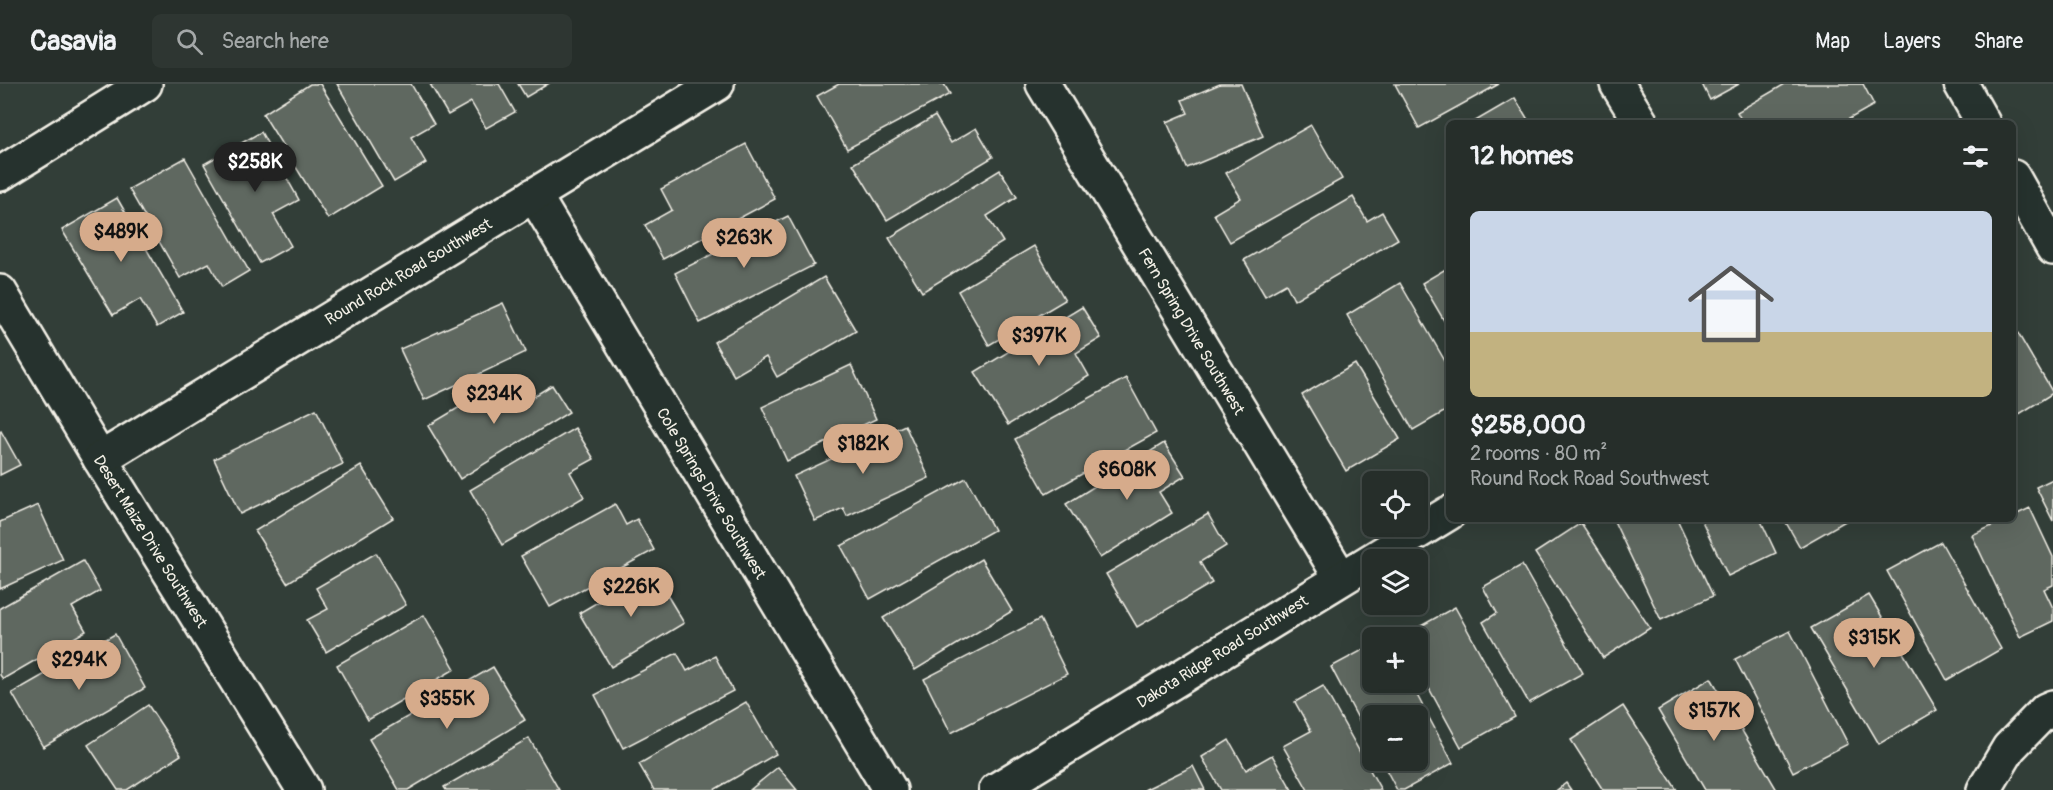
<!DOCTYPE html>
<html lang="en">
<head>
<meta charset="utf-8">
<style>
  :root { --surface:#262e2a; --page:#2e3632; --text:#f1f3f6; --muted:#a4a8a8; --line:#424a47; --accent:#d6ab8b }
  body { margin:0; font-family:Pangolin,sans-serif; background:var(--page); color:var(--text); height:100vh; display:flex; flex-direction:column; font-size:22px; white-space:nowrap }
  * { box-sizing:border-box; margin:0 }
  p { font-size:20px; color:var(--muted) }
  .icon { flex:none; width:33px; height:33px; fill:none; stroke:currentColor; stroke-width:2; stroke-linecap:round; stroke-linejoin:round }
  .map { position:relative; flex:1; overflow:hidden }
  .side { position:absolute; left:1446px; top:36px; width:570px; height:402px; display:flex; flex-direction:column; background:var(--surface); border-radius:9px; box-shadow:0 6px 24px #0002,0 0 0 2px var(--line) }
  .side>* { flex:none }
  .buttons { position:absolute; left:1362px; top:387px; display:grid; gap:12px }
  .buttons a { display:grid; place-items:center; width:66px; height:66px; border-radius:9px; background:var(--surface); box-shadow:0 6px 24px #0002,0 0 0 2px var(--line); font-size:30px }
  .price { position:absolute; translate:-50% -51px; padding:0 14px; border-radius:21px; background:var(--accent); color:#111; font-size:20px; line-height:39px; filter:drop-shadow(0 2px 3px #0008) }
  .price::after { content:''; position:absolute; left:50%; top:36px; width:18px; height:14px; margin-left:-9px; background:inherit; clip-path:polygon(0 0,100% 0,50% 100%) }
  .price.active { background:#222; color:#fff }
  ul { padding:0; list-style:none }
  li { display:grid; align-content:center; gap:12px; height:318px; padding:0 24px }
  li+li { border-top:2px solid var(--line) }
  li span { display:grid; place-items:center; height:186px; border-radius:9px; color:#555 }
  li>.icon { margin-inline-start:auto }
  span .icon { width:108px; height:108px; fill:#fffc; stroke-width:1 }
  li b { font-size:26px }
  h2 { display:flex; justify-content:space-between; align-items:center; height:72px; padding:0 24px; font-size:26px }
  header { display:flex; align-items:center; gap:36px; box-sizing:border-box; height:84px; padding:0 30px; background:var(--surface); border-bottom:2px solid var(--line) }
  header strong { font-size:28px }
  nav { display:flex; gap:33px; margin-inline-start:auto; font-size:21px }
  .search { width:420px; height:54px; background:var(--page); display:flex; align-items:center; gap:15px; box-sizing:border-box; padding:0 21px; border-radius:9px; color:var(--muted); font-size:22px }
  .map>svg:first-child { display:block }
</style>
</head>
<body>
<header>
<strong>Casavia</strong>
<div class="search"><svg class="icon" aria-label="search" viewBox="0 0 24 24"><circle cx="10" cy="10" r="6"/><path d="M15 15l6 6"/></svg>Search here</div>
<nav><a>Map</a><a>Layers</a><a>Share</a></nav>
</header>
<div class="map">
<svg width="2053" height="706" viewBox="0 0 2053 706">
  <rect width="100%" height="100%" fill="#323e38"/>
  <filter id="ink" filterUnits="userSpaceOnUse"><feTurbulence type="fractalNoise" baseFrequency=".0167" numOctaves="2"/><feDisplacementMap in="SourceGraphic" scale="12" xChannelSelector="R" yChannelSelector="G"/><feConvolveMatrix kernelMatrix="1 2 1 2 8 2 1 2 1" color-interpolation-filters="sRGB"/></filter>
  <g filter="url(#ink)">
    <!-- building -->
    <g fill="#5f6861" stroke="#f4f1e8" stroke-width="1.5">
      <path d="M310 0H320L382 102 328 135 263 30Z"/>
      <path d="M337 0H411L434 40 411 53 426 79 394 98Z"/>
      <path d="M430 0H499L515 28 486 44 471 18 448 31Z"/>
      <path d="M518 0H548L526 13Z"/>
      <path d="M839 0H944L950 10 847 65 817 12Z"/>
      <path d="M1220 0H1241L1263 52 1187 84 1167 38 1188 29 1182 16Z"/>
      <path d="M1395 0H1499L1419 44Z"/>
      <path d="M1702 0H1739L1710 16Z"/>
      <path d="M1785 0H1863L1874 21 1842 39H1743L1737 28Z"/>
      <path d="M1515 14 1530 39H1472Z"/>
      <path d="M935 32 951 59 976 44 993 73 887 136 853 80Z"/>
      <path d="M1311 41 1342 95 1230 158 1214 130 1241 114 1226 89Z"/>
      <path d="M261 48 299 116 273 130 291 162 260 179 204 80Z"/>
      <path d="M746 60 775 115 663 175 645 141 672 126 661 105Z"/>
      <path d="M185 74 249 187 222 203 209 179 180 194 129 105Z"/>
      <path d="M1000 86 1017 113 987 132 1003 158 922 208 889 154Z"/>
      <path d="M1353 113 1367 137 1382 128 1398 155 1294 216 1286 200 1265 212 1244 176Z"/>
      <path d="M117 114 183 228 157 243 140 215 113 231 62 146Z"/>
      <path d="M788 132 814 181 700 239 675 189Z"/>
      <path d="M1034 162 1065 216 989 261 958 207Z"/>
      <path d="M1449 183V245L1422 199Z"/>
      <path d="M824 193 856 247 777 293 766 273 734 292 714 258Z"/>
      <path d="M1400 199 1449 284V325L1413 346 1347 231Z"/>
      <path d="M503 219 526 268 424 316 400 265Z"/>
      <path d="M1082 223 1101 254 1076 269 1089 292 1008 341 975 288Z"/>
      <path d="M2013 241 2053 309 2013 334Z"/>
      <path d="M1355 280 1400 355 1346 387 1302 311Z"/>
      <path d="M851 281 876 335 787 377 762 323Z"/>
      <path d="M508 294 523 319 552 301 569 328 460 395 428 342Z"/>
      <path d="M1126 294 1156 349 1046 410 1015 355Z"/>
      <path d="M316 325 343 380 240 430 214 375Z"/>
      <path d="M905 341 929 394 847 432 843 424 815 437 794 392Z"/>
      <path d="M575 344 594 375 570 388 584 413 502 461 470 406Z"/>
      <path d="M1 347 20 381 0 391V348Z"/>
      <path d="M1164 359 1185 392 1159 408 1172 429 1100 474 1066 420Z"/>
      <path d="M361 382 393 434 287 499 255 447Z"/>
      <path d="M966 394 994 446 870 515 841 462Z"/>
      <path d="M2053 395V437L2036 403Z"/>
      <path d="M615 420 626 441 637 435 654 466 550 523 521 472Z"/>
      <path d="M38 421 63 476 0 505V438Z"/>
      <path d="M2030 424 2053 473V501L2044 505 2053 524V537L2020 553 1972 451 2007 435H2013V432Z"/>
      <path d="M1208 430 1226 462 1200 478 1212 499 1137 543 1106 490Z"/>
      <path d="M1613 435H1677L1713 512 1661 536Z"/>
      <path d="M1701 435H1760L1776 469 1728 492Z"/>
      <path d="M1784 435H1849L1800 463Z"/>
      <path d="M1581 439 1650 544 1603 574 1535 469Z"/>
      <path d="M1941 458 2001 565 1947 596 1887 487Z"/>
      <path d="M376 469 406 521 326 568 307 536 328 525 316 504Z"/>
      <path d="M981 475 1012 527 915 586 883 534Z"/>
      <path d="M83 477 100 507 72 523 86 547 3 595 0 591V524Z"/>
      <path d="M1522 481 1583 589 1529 619 1483 538 1497 529 1483 503Z"/>
      <path d="M652 486 684 539 611 583 579 529Z"/>
      <path d="M1869 511 1937 626 1879 660 1811 544Z"/>
      <path d="M1455 523 1515 633 1461 663 1418 584V554L1401 553Z"/>
      <path d="M424 531 455 585 368 636 337 581Z"/>
      <path d="M1040 535 1067 590 951 649 924 595Z"/>
      <path d="M1790 547 1848 660 1793 688 1735 575Z"/>
      <path d="M115 550 145 604 43 663 12 609Z"/>
      <path d="M1372 561V598H1410L1453 679 1404 706H1397L1381 676H1418V632H1372V661L1331 583Z"/>
      <path d="M677 569 687 587 715 572 733 607 623 664 595 611Z"/>
      <path d="M493 583 525 636 408 706H399L369 655Z"/>
      <path d="M1711 594 1777 706H1705L1658 626Z"/>
      <path d="M1323 602 1381 706H1308L1283 662 1311 647 1295 618Z"/>
      <path d="M746 618 776 670 714 706H654L639 680Z"/>
      <path d="M148 621 181 671 127 706H118L88 661Z"/>
      <path d="M1623 622 1677 706H1603L1571 656Z"/>
      <path d="M529 654 559 706H446L444 703Z"/>
      <path d="M1229 656 1246 686 1272 671 1292 706H1221L1202 673Z"/>
      <path d="M1193 682 1205 706H1144Z"/>
      <path d="M778 683 797 706H750Z"/>
      <path d="M1566 699 1571 706H1557Z"/>
    </g>
    <g fill="none" stroke-linecap="round" stroke-linejoin="round">
      <!-- minor casing -->
      <g stroke="#f4f1e8" stroke-width="38">
        <g id="minor">
          <path d="M1043 0 1341 494"/>
          <path d="M1617 0 1641 39"/>
          <path d="M1961 0 1983 39"/>
          <path d="M0 90 145 0"/>
          <path d="M2013 93 2053 164"/>
          <path d="M534 111 890 706"/>
          <path d="M0 208 100 375 304 706"/>
          <path d="M100 375 717 0"/>
          <path d="M996 706 1449 429"/>
          <path d="M1984 706 2009 664 2046 626 2053 623"/>
        </g>
      </g>
      <!-- minor -->
      <use href="#minor" stroke="#26332d" stroke-width="33"/>
    </g>
  </g>
  <g text-anchor="middle" stroke-width="4.5" stroke-linejoin="round" paint-order="stroke">
    <!-- street labels -->
    <g font-size="16" fill="#f4f1e8" stroke="#26332d">
      <text transform="translate(408 187) rotate(-31)" y="6">Round Rock Road Southwest</text>
      <text transform="translate(1192 247) rotate(59)" y="6">Fern Spring Drive Southwest</text>
      <text transform="translate(712 409) rotate(59)" y="6">Cole Springs Drive Southwest</text>
      <text transform="translate(151 457) rotate(58)" y="6">Desert Maize Drive Southwest</text>
      <text transform="translate(1222 567) rotate(-32)" y="6">Dakota Ridge Road Southwest</text>
    </g>
  </g>
</svg>
<div class="buttons">
<a><svg class="icon" aria-label="locate" viewBox="0 0 24 24"><circle cx="12" cy="12" r="6"/><path d="M12 2v4M12 18v4M2 12h4M18 12h4"/></svg></a>
<a><svg class="icon" aria-label="layers" viewBox="0 0 24 24"><path d="M12 4l9 5-9 5-9-5zM3 14l9 5 9-5"/></svg></a>
<a>+</a>
<a>−</a>
</div>
<b class="price active" style="left:255px;top:109px">$258K</b>
<b class="price" style="left:121px;top:179px">$489K</b>
<b class="price" style="left:744px;top:185px">$263K</b>
<b class="price" style="left:1039px;top:283px">$397K</b>
<b class="price" style="left:494px;top:341px">$234K</b>
<b class="price" style="left:863px;top:391px">$182K</b>
<b class="price" style="left:1127px;top:417px">$608K</b>
<b class="price" style="left:631px;top:534px">$226K</b>
<b class="price" style="left:1874px;top:585px">$315K</b>
<b class="price" style="left:79px;top:607px">$294K</b>
<b class="price" style="left:447px;top:646px">$355K</b>
<b class="price" style="left:1714px;top:658px">$157K</b>
<section class="side">
<h2>12 homes<svg class="icon" aria-label="filters" viewBox="0 0 24 24"><path d="M4 7h16M4 17h16"/><circle cx="9" cy="7" r="2"/><circle cx="15" cy="17" r="2"/></svg></h2>
<ul>
<li><span style="background:linear-gradient(#c9d6e8 65%,#c2b280 0)"><svg class="icon" aria-label="home" viewBox="0 0 24 24"><path d="M3 11l9-7 9 7M6 9v11h12V9"/></svg></span><div><b>$258,000</b><p>2 rooms · 80 m²</p><p>Round Rock Road Southwest</p></div></li>
</ul>
</section>
</div>
</body>
</html>
